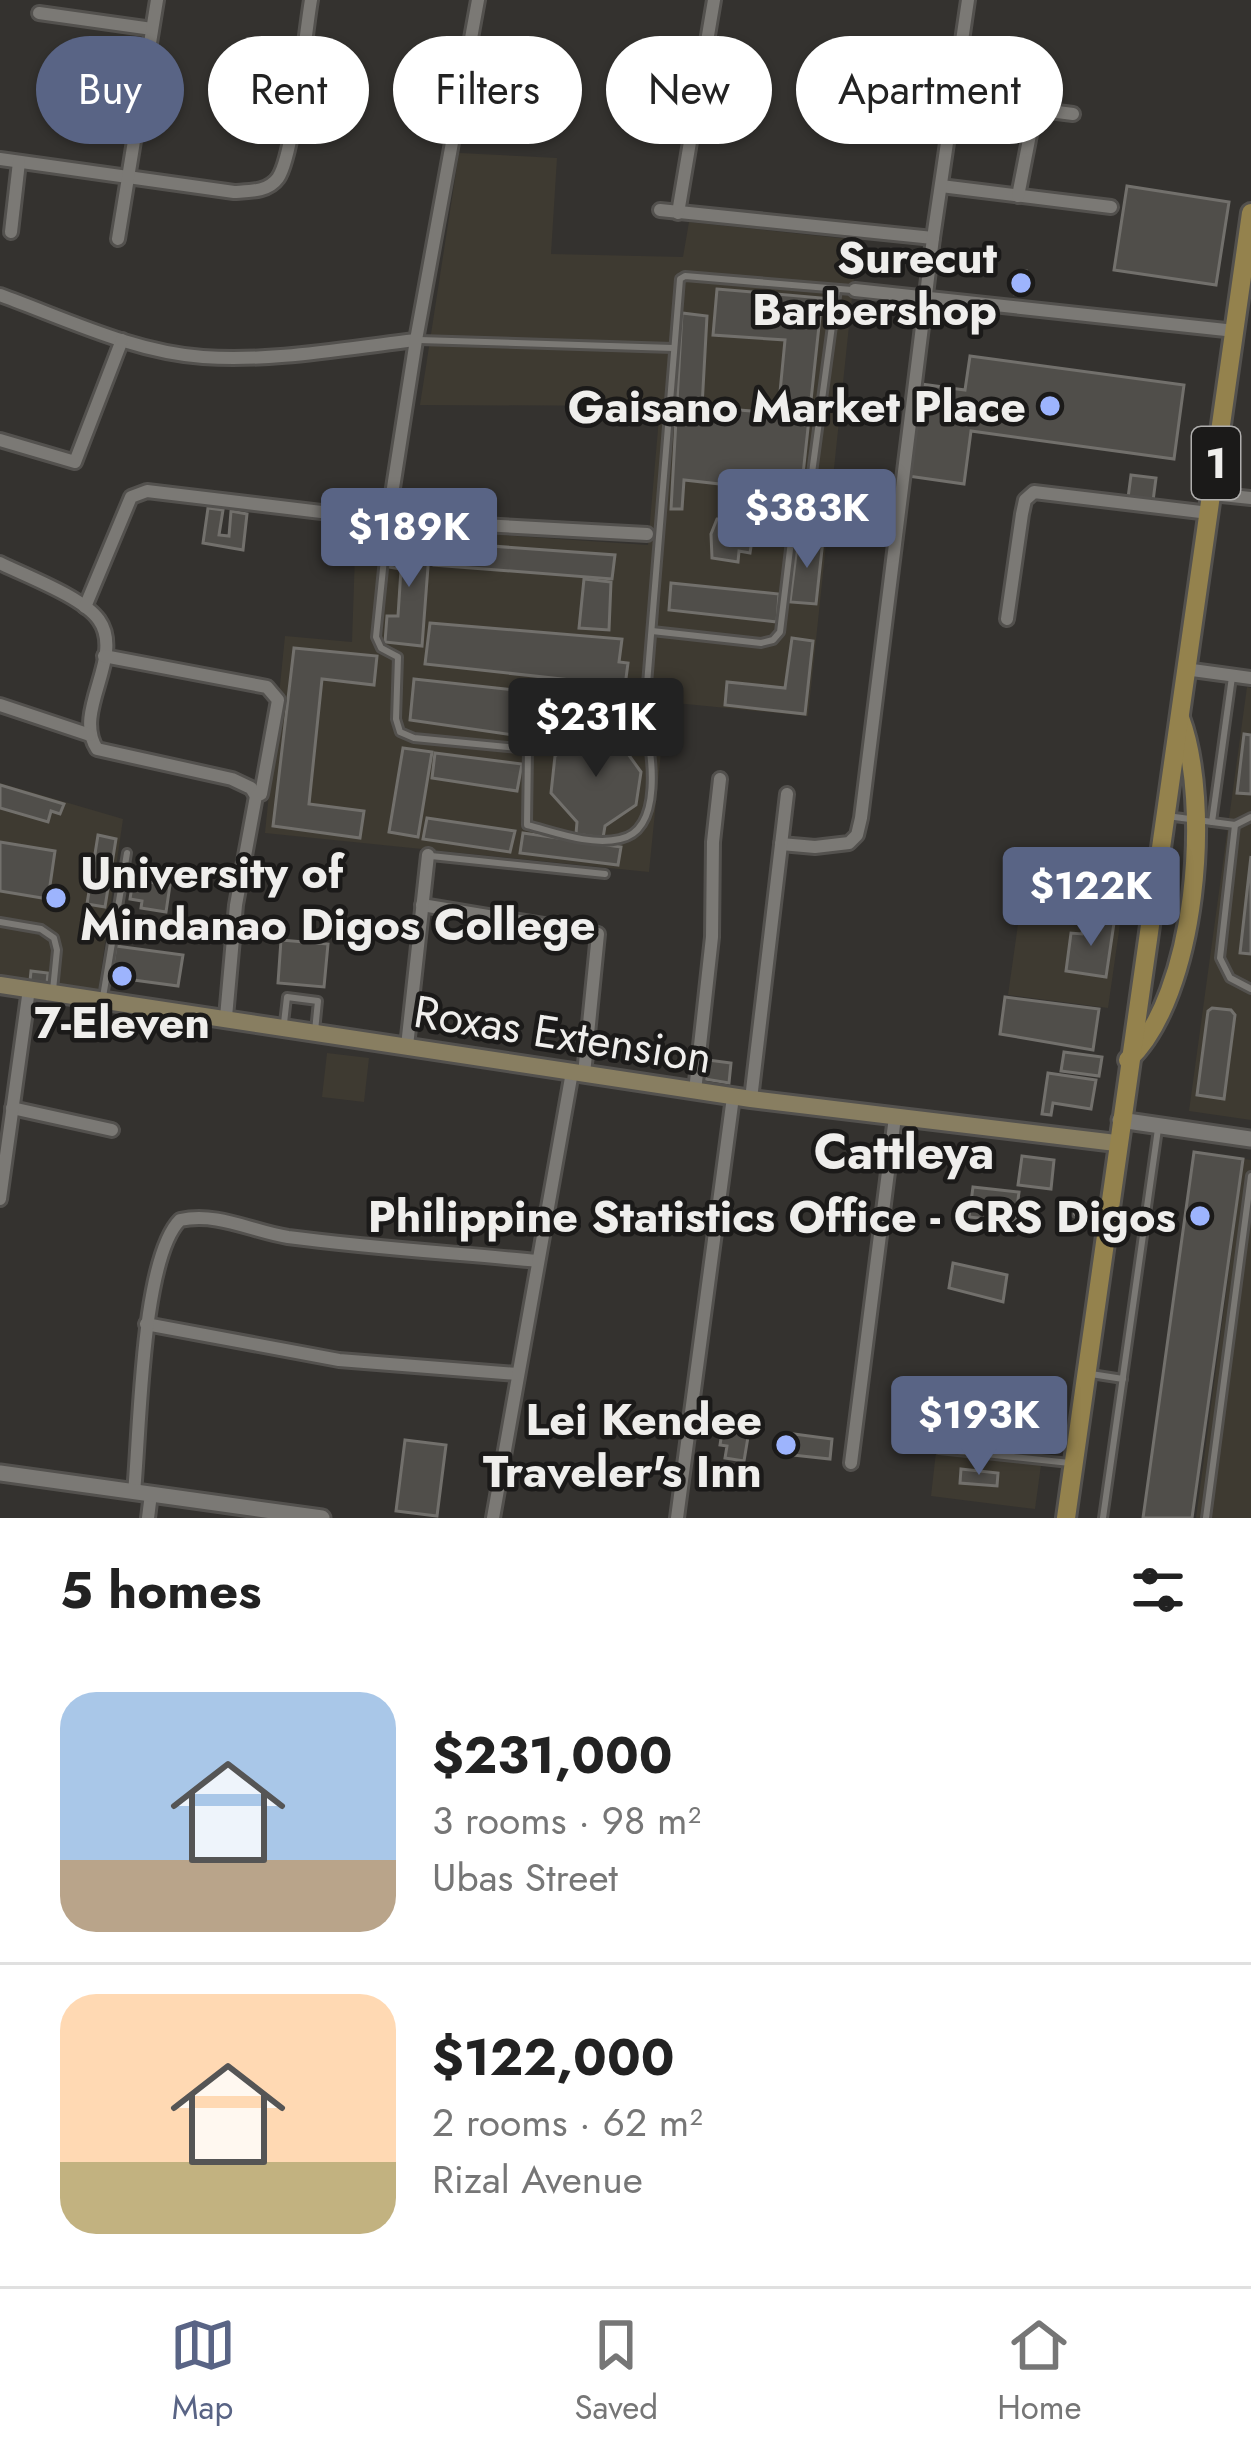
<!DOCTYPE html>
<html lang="en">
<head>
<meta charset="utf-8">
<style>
  :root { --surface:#fff; --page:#f2f2f2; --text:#222; --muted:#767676; --line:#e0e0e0; --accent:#596485 }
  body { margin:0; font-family:Jost,sans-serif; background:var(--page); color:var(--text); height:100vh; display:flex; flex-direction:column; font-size:45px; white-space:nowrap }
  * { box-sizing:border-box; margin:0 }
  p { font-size:39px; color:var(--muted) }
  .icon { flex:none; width:66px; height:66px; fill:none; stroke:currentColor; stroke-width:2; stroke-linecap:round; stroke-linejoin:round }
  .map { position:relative; height:1518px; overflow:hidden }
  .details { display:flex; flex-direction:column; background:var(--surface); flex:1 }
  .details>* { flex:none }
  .banner { position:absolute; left:36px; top:36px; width:1179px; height:108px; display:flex; gap:24px }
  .price { position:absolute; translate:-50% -102px; padding:0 27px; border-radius:12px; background:var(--accent); color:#fff; font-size:39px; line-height:78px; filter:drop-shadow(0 3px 6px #0008) }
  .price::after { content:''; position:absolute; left:50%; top:72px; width:36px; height:27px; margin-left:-18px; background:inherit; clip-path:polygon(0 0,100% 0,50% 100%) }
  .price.selected { background:#222; color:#fff }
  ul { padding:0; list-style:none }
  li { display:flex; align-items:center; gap:36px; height:300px; padding:0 60px }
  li+li { border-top:3px solid var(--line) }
  li span { display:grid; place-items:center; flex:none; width:336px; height:240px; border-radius:36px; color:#555 }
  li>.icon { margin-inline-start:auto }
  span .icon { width:144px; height:144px; fill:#fffc; stroke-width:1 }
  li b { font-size:51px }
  h2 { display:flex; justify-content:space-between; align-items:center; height:144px; padding:0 60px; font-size:51px }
  .pill { padding:0 42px; border-radius:54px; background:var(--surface); box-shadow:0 3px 9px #0004; font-size:42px; line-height:108px }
  .pill.selected { background:var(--accent); color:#fff }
  .tab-bar { display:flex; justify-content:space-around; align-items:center; height:168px; border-top:3px solid var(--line); background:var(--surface); font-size:33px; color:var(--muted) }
  .tab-bar a { display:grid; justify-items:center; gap:6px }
  .tab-bar .selected { color:var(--accent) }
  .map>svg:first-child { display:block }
</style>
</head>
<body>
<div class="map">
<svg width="1251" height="1518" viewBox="0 0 1251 1518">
  <rect width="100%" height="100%" fill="#34322f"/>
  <!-- built -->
  <g fill="#3e3a31">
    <path d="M459 153 557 158 551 254 683 257 689 222 858 240 808 716 666 702 649 872 265 833 285 636 352 642 356 525 648 545 660 406 420 405Z"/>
    <path d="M1247 687 1251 688V1120L1189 1111Z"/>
    <path d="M0 783 123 819 98 992 0 978Z"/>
    <path d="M1020 910 1120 924 1108 1008 1008 995Z"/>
    <path d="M327 1053 369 1058 364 1102 322 1097Z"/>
    <path d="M1244 1159 1251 1160V1518H1196Z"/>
    <path d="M936 1452 1041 1465 1035 1509 931 1496Z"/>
  </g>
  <!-- building -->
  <g fill="#504e4a" stroke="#72706c" stroke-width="3">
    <path d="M1127 186 1229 202 1216 285 1114 270Z"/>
    <path d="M1019 271H1026L1022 295 1015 294Z"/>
    <path d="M717 289 822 298 801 493 684 480 682 509H671L682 313 707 316 702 407 778 413 785 340 713 335Z"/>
    <path d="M970 356 1184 385 1174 459 971 431 964 484 908 476 921 384 965 390Z"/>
    <path d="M1131 475 1156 478 1153 501 1128 498Z"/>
    <path d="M208 508 223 510 219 535 229 536 231 511 247 514 243 550 203 543Z"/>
    <path d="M717 519 742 521 741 531 753 534 750 553 739 551 738 562 712 558 711 534Z"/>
    <path d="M359 532 378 533 377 552 358 550Z"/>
    <path d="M391 536 430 540 422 646 385 642 387 616H398L401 569 389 567Z"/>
    <path d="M798 538 823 540 816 604 790 602Z"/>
    <path d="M436 542 615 555 612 579 434 565Z"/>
    <path d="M584 579 611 582 609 630 579 628Z"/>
    <path d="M671 583 779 594 777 622 669 610Z"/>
    <path d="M430 623 622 639 619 662 628 663 625 686 425 664Z"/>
    <path d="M792 638 813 641 805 714 725 705 727 682 785 688Z"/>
    <path d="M294 648 377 656 374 685 322 679 309 804 364 811 360 838 273 826Z"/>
    <path d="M414 679 533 692 527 737 410 720Z"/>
    <path d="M588 723 620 727 618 740 641 772 636 805 605 826 603 838 576 834 577 822 551 793 555 756 586 735Z"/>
    <path d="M1244 734 1251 735V794L1237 793Z"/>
    <path d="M403 748 432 752 418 837 389 832Z"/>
    <path d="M435 753 522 764 517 791 432 778Z"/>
    <path d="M0 785 64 804 60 814 51 811 48 822 0 808Z"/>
    <path d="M427 818 515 831 510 852 423 839Z"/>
    <path d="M523 833 621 847 618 865 520 853Z"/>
    <path d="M98 835 116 839 105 907 87 904Z"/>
    <path d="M0 842 55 851 48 899 0 891Z"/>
    <path d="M1251 856V954L1240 953Z"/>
    <path d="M133 880 170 885 166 912 141 908 142 901 130 899Z"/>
    <path d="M1084 919 1114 923 1106 977 1066 971 1071 933 1082 934Z"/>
    <path d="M281 940 328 944 324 987 278 983Z"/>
    <path d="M116 946 183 955 178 986 111 977Z"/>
    <path d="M31 971 48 973 47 983 30 981Z"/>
    <path d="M1005 997 1099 1009 1093 1050 1000 1034Z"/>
    <path d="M1212 1008 1231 1010 1235 1015 1224 1099 1197 1095 1208 1011Z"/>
    <path d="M1064 1052 1102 1057 1099 1076 1061 1071Z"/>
    <path d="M708 1060 731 1063 729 1083 705 1079Z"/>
    <path d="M1048 1073 1096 1080 1091 1109 1053 1103 1051 1115 1042 1114Z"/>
    <path d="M1194 1152 1243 1159 1192 1518H1143Z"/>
    <path d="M1022 1156 1054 1160 1051 1189 1018 1185Z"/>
    <path d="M973 1187 1019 1192 1015 1222 969 1217Z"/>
    <path d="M953 1263 1007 1275 1003 1302 949 1288Z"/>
    <path d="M723 1426 749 1431 744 1461 725 1458 727 1446 720 1445Z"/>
    <path d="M794 1434 832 1439 830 1459 792 1455Z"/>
    <path d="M405 1440 446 1445 437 1516 396 1511Z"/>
    <path d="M961 1469 998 1473 997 1486 960 1483Z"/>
  </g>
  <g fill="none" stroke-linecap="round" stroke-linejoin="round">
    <!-- service casing -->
    <g stroke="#53514e" stroke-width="12">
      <g id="service">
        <path d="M419 340 673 348"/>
        <path d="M388 520 376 637 381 648 398 657 396 719 400 732 414 738 528 749C561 701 592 717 644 721"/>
        <path d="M652 631 761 643 773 640 780 632 791 541 809 495 837 289"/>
        <path d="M528 749 527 825C555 832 590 846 620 839 664 830 652 752 644 721L680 279 685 276 852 290"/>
        <path d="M1167 816 1235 825 1251 817"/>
        <path d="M1212 822 1232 677"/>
        <path d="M1235 825 1220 958 1230 978 1251 989"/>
        <path d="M431 856 605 874"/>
        <path d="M0 922 41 929 54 938 57 950 53 990"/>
        <path d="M103 997 127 853"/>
        <path d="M284 1023 287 997 318 1001 315 1031"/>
        <path d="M1076 1213 1107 1216"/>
        <path d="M1091 1374 1123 1379"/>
        <path d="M939 1449 1070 1463"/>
        <path d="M1103 1518 1158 1129"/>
        <path d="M1206 1518 1251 1176"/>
      </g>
    </g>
    <!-- minor casing -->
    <g stroke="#53514e" stroke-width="18">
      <g id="minor">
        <path d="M39 13 152 29"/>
        <path d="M954 99 1073 114"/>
        <path d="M0 159 234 192C249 191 268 192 278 178 294 155 305 34 311 0"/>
        <path d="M941 186 1111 207"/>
        <path d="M1018 196 1035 109"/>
        <path d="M660 210 933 238"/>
        <path d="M678 213 714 0"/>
        <path d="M11 232 19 162"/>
        <path d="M118 239 157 0"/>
        <path d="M855 290 1235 331"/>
        <path d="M0 295C66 319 133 352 203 357 273 362 346 348 416 340"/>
        <path d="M0 440 75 462 122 340"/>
        <path d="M1212 494 1251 498"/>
        <path d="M388 520 416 340 478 0"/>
        <path d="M0 563C26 576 83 597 99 620 125 657 72 711 97 749L232 779 251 788 256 796"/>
        <path d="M85 607 131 497 147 491 388 520 647 534"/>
        <path d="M1007 619 1022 514 1025 500 1034 492 1209 513"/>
        <path d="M104 656 267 687 278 700 261 794 256 796 236 905 226 1017"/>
        <path d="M1185 669 1251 678"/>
        <path d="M0 705 90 735"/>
        <path d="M781 844 815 847 849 843 857 835 861 818 933 238 968 0"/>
        <path d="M422 905 598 934 584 1074"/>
        <path d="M407 1046 428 855"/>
        <path d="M695 1091 712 937 713 842 720 779"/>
        <path d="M751 1099 787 794"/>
        <path d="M12 1108 112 1130"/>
        <path d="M0 1199 29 989"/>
        <path d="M146 1324 339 1360 517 1374"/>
        <path d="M851 1463 895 1117"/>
        <path d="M134 1492C140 1433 141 1259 180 1220 218 1212 251 1231 288 1237 371 1248 455 1253 538 1261"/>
        <path d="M148 1518 151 1494"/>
        <path d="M493 1518 572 1072"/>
        <path d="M677 1518 733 1097"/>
      </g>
    </g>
    <!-- tertiary casing -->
    <g stroke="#53514e" stroke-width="21">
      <g id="tertiary">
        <path d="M1120 1120 1251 1139"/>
        <path d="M0 1473 322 1518"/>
      </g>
    </g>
    <!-- secondary casing -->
    <g stroke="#53514e" stroke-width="22">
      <path id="secondary" d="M0 985 751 1099 1116 1143"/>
    </g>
    <!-- primary casing -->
    <g stroke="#53514e" stroke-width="24">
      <g id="primary">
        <path d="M1128 1060C1197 995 1212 803 1180 718"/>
        <path d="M1066 1518 1251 213"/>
      </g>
    </g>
    <!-- service -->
    <use href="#service" stroke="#7b7975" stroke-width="6"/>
    <!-- minor -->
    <use href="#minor" stroke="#7b7975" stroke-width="12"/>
    <!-- tertiary -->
    <use href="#tertiary" stroke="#7b7975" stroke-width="15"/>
    <!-- secondary -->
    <use href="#secondary" stroke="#887e61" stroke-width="16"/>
    <!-- primary -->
    <use href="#primary" stroke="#94824d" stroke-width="18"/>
  </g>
  <!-- markers -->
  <g fill="#9db4fd" stroke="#1b1a19" stroke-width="4.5">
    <circle cx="1021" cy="283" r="12"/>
    <circle cx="1050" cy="406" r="12"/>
    <circle cx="56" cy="898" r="12"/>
    <circle cx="122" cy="976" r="12"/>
    <circle cx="1200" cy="1216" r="12"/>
    <circle cx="786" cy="1445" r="12"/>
  </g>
  <g text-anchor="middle" stroke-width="9" stroke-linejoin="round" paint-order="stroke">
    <!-- shield labels -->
    <rect fill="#1b1a19" stroke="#afaead" stroke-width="3" x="1192" y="427" width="48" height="72" rx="9"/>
    <g font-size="42" font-weight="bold" fill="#efeeec">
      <text x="1216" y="478">1</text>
    </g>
    <!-- poi labels -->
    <g font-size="45" font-weight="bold" fill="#efeeec" stroke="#1b1a19" text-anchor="end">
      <text x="997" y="273">Surecut<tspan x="997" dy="52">Barbershop</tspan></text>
      <text x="1026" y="422">Gaisano Market Place</text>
      <text x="80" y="888" text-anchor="start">University of<tspan x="80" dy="52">Mindanao Digos College</tspan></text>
      <text x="122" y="1038" text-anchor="middle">7-Eleven</text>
      <text x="1176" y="1232">Philippine Statistics Office - CRS Digos</text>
      <text x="762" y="1435">Lei Kendee<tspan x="762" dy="52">Traveler's Inn</tspan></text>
    </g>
    <!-- street labels -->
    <g font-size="45" fill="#efeeec" stroke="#1b1a19">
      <text transform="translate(563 1034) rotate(9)" y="16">Roxas Extension</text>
    </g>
    <!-- neighbourhood labels -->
    <g font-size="48" font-weight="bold" fill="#efeeec" stroke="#1b1a19">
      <text x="904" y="1169">Cattleya</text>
    </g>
  </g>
</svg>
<b class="price" style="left:807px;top:571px">$383K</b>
<b class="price" style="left:409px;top:590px">$189K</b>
<b class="price selected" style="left:596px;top:780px">$231K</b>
<b class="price" style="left:1091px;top:949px">$122K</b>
<b class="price" style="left:979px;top:1478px">$193K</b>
<div class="banner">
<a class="pill selected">Buy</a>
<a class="pill">Rent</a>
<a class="pill">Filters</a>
<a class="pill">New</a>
<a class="pill">Apartment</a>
</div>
</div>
<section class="details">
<h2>5 homes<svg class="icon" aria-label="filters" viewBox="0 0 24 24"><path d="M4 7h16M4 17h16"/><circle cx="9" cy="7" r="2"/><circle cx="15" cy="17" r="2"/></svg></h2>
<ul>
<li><span style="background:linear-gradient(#a9c7e8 70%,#b9a48a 0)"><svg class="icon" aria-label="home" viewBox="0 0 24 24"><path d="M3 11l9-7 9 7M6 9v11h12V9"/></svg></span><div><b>$231,000</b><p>3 rooms · 98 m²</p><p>Ubas Street</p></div></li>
<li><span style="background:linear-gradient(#ffd9b3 70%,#c2b280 0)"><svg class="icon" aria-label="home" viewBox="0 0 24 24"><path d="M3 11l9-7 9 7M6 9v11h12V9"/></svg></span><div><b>$122,000</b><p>2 rooms · 62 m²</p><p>Rizal Avenue</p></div></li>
</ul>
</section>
<nav class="tab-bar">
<a class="selected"><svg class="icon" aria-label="map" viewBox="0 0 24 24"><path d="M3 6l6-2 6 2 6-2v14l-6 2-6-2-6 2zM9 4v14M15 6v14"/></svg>Map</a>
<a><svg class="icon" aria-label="saved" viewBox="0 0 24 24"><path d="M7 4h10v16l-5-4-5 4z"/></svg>Saved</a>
<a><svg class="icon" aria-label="home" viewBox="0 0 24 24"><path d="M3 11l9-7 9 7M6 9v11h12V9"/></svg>Home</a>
</nav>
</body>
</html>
